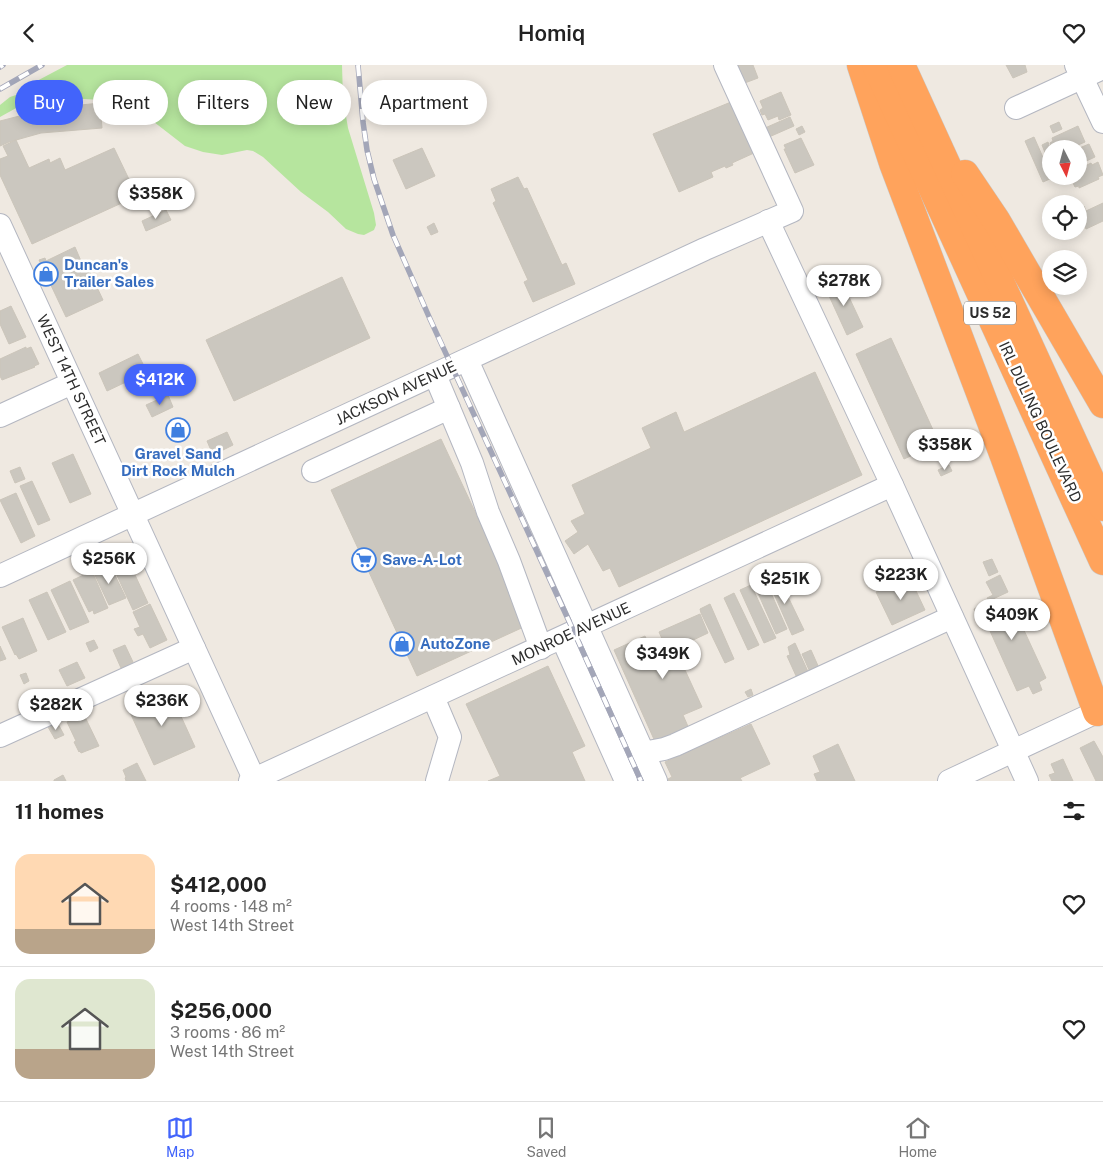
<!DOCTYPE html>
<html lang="en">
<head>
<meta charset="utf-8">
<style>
  :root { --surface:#fff; --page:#f6f6f6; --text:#222; --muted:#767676; --line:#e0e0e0; --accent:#4264fb }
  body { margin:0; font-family:"Public Sans",sans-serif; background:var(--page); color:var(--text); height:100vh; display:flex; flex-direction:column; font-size:19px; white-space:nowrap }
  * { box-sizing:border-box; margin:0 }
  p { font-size:16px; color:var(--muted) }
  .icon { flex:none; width:28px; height:28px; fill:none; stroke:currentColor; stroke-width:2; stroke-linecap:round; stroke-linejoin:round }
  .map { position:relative; height:716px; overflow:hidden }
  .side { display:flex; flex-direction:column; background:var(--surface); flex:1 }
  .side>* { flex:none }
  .guide { position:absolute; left:15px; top:15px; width:500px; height:45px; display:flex; gap:10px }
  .needle { width:32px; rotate:174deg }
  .controls { position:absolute; left:1042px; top:75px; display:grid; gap:10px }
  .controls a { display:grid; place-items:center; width:45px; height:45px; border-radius:50%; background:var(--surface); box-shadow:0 2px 12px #0003; font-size:25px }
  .price { position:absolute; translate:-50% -42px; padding:0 11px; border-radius:18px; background:#fff; color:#222; font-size:16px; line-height:32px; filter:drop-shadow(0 1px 2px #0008) }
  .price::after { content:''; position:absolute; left:50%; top:30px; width:15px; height:11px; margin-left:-8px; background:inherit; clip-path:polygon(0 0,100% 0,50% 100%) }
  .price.current { background:var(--accent); color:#fff }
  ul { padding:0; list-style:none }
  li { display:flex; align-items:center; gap:15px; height:125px; padding:0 15px }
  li+li { border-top:1px solid var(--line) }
  li span { display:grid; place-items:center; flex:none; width:140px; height:100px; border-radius:15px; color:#555 }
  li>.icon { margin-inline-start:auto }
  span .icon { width:60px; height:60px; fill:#fffc; stroke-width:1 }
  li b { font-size:21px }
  h2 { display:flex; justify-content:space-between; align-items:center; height:60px; padding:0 15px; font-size:21px }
  .tag { padding:0 18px; border-radius:22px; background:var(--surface); box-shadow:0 2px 12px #0003; font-size:18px; line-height:45px }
  .tag.current { background:var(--accent); color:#fff }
  header { display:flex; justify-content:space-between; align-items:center; height:65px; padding:0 15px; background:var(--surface); font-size:22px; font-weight:600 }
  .dock { display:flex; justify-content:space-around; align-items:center; height:70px; border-top:1px solid var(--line); background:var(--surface); font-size:14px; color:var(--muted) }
  .dock a { display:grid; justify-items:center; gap:2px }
  .dock .current { color:var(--accent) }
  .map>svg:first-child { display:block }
</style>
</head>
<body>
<header><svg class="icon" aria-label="back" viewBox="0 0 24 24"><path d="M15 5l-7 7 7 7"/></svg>Homiq<svg class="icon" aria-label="heart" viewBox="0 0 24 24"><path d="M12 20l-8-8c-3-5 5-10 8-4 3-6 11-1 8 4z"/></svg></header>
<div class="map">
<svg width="1103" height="716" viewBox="0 0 1103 716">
  <rect width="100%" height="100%" fill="#efe9e1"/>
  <!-- green -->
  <path fill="#b6e59e" d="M67 0H342L343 33 348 63 374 148 376 160 374 165 364 170 358 169 346 164 328 147 301 127 263 92 253 86 247 85 222 90 203 87 185 81 154 57 115 47 102 35 84 34 35 37 18 42 0 52V40L10 32 19 29 33 18Z"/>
  <!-- building -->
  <g fill="#cbc7bf" stroke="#cbc5ba">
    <path d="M734 0H753L758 13 742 19Z"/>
    <path d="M1006 0H1025L1027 7 1013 13Z"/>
    <path d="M781 27 791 50 779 55 778 51 768 55 765 49 762 50 760 45 763 43 760 36Z"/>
    <path d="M731 37 754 88 732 98 733 100 726 103 725 101 711 107 713 112 679 127 653 69Z"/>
    <path d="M100 38 102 63 41 68 9 77 0 81V56L35 47 34 45Z"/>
    <path d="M790 52 794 61 769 72 765 63Z"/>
    <path d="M1059 57 1062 64 1053 68 1050 61Z"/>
    <path d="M802 61 805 67 799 70 796 64Z"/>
    <path d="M1078 61 1085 77 1069 84H1052L1050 78 1053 76 1052 73Z"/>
    <path d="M1034 72 1052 113 1043 117 1025 76Z"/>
    <path d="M801 73 814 100 795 108 784 84H786L784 80Z"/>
    <path d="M16 75 29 103 49 94 50 98 60 93 65 105 114 83 137 131 32 179 0 110V94L8 91 3 81Z"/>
    <path d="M1048 77 1051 87 1046 90 1042 80Z"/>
    <path d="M1089 79 1095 92 1082 98 1083 100 1079 102V84H1077Z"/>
    <path d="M422 83 435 111 406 124 393 95Z"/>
    <path d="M1098 97 1103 110 1098 112 1099 114 1079 123V121L1075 122 1070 112 1079 111V104L1091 98 1092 100Z"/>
    <path d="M518 112 524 124 527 123 562 200 566 198 575 219 533 237 524 217 528 215 493 138 496 136 491 124Z"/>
    <path d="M1103 138V156L1086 164 1079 148V144L1084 141 1086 146Z"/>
    <path d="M166 145 171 155 146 166 142 156Z"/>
    <path d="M434 158 438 167 431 170 427 162Z"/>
    <path d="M75 182 84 203 87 201 103 235 66 252 39 195 45 193 46 196Z"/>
    <path d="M342 212 370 273 234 336 206 275Z"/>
    <path d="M841 215 863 262 847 270 825 222Z"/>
    <path d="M11 241 26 272 9 279 0 259V246Z"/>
    <path d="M891 273 939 378 904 394 856 289Z"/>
    <path d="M26 282V284L31 282 39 299 34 301 35 302 2 315 0 311V294Z"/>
    <path d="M138 289 147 307 107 326 99 308Z"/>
    <path d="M815 307 862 410 619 522 610 503 603 506 588 479 574 489 565 476 578 467 571 456 585 449 572 420 651 383 642 363 676 347 684 367Z"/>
    <path d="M168 330 173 342 152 352 146 340Z"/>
    <path d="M227 367 233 380 213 390 207 376Z"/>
    <path d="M441 374 528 560 417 611 331 425Z"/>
    <path d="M73 389 91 429 70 438 52 398Z"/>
    <path d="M949 400 952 406 941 411 938 405Z"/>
    <path d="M20 402 25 414 15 418 10 406Z"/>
    <path d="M32 416 50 455 38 460 20 421Z"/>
    <path d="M16 428 35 471 21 478 0 435Z"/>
    <path d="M992 494 998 507 989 511 983 497Z"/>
    <path d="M129 497 148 538 133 545 114 504Z"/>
    <path d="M107 500 109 505 112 504 126 533 109 540 93 506Z"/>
    <path d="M92 506 108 543 94 549 93 545 89 547 73 515Z"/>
    <path d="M777 509 804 565 792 570 767 513Z"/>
    <path d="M1000 510 1008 527 993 534 1001 549 1006 547 1002 539 1010 535 1046 613 1039 617 1042 625 1033 629 1029 621 1017 626 986 557 981 559 974 544 982 540 987 551 993 548 987 533 993 530 986 517Z"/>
    <path d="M909 511 925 545 892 560 876 527Z"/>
    <path d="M764 515 767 519 787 564 776 569 754 519Z"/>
    <path d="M70 516 89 557 70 565 51 525Z"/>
    <path d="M751 520 776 573 764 578 740 525Z"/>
    <path d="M47 527 66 567 48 575 29 535Z"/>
    <path d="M734 528 759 580 748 585 724 533Z"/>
    <path d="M150 539 167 575 150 583 143 569 138 571 134 564 140 562 133 547Z"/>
    <path d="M710 539 734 594 725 598 701 548 700 544Z"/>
    <path d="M700 549 708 568 689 577 693 586 679 592 702 642 683 650 690 666 657 681 614 585 645 571 659 601 672 596 659 567Z"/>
    <path d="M23 553 37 586 19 594 16 589 15 590 2 562Z"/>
    <path d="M94 575 98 583 90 587 86 578Z"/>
    <path d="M795 578 810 611 797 613 787 591 790 590 788 582Z"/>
    <path d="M125 580 133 597 121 603 113 585Z"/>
    <path d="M0 581 6 594 0 596Z"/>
    <path d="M811 585 819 603 810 607 802 589Z"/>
    <path d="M77 597 85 613 67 621 59 605Z"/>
    <path d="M548 601 585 681 572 687 585 716H488L500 711 466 639Z"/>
    <path d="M26 608 29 616 24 619 20 610Z"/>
    <path d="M751 624 753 630 748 632 745 627Z"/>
    <path d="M169 625 195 682 154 700 128 643Z"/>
    <path d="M85 652 99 681 81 688 80 686 79 687 74 677 76 676 67 657 75 654 77 656Z"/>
    <path d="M57 657 64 670 55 674 48 662Z"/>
    <path d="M751 659 770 699 740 713 742 716H664L672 712 665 697Z"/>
    <path d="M1094 676 1103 692V716H1096L1080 683Z"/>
    <path d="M838 679 855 716H817L814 709 820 707 813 691Z"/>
    <path d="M1063 694 1073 716H1052L1049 710 1055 708 1051 699Z"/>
    <path d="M137 698 146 716H126L125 713 126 712 123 705Z"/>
    <path d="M63 710 66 716H54V715Z"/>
  </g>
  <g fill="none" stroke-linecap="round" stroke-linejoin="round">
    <!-- minor casing -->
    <g stroke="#b4b7c1" stroke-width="24">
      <g id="minor">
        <path d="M1076 0 1103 57"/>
        <path d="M1016 43 1103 3"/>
        <path d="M768 156 892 420 1027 716"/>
        <path d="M0 160 255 716"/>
        <path d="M467 295 656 716"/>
        <path d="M435 310 472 398 488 447 509 496 541 583"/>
        <path d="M0 351 72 318"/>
        <path d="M313 406 449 343"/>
        <path d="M0 511 705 184 792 146 725 0"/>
        <path d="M562 573 626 716"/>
        <path d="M433 632 450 672 437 716"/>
        <path d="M0 671 194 583"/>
        <path d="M643 688 664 684 675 680 952 552"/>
        <path d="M250 716 892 420"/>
        <path d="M949 716 1103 644"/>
      </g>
    </g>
    <!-- highway casing -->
    <g stroke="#c9c9c9" stroke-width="29">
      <g id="highway">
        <path d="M861 0 893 98 1004 391 1097 647"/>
        <path d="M876 0 1103 496"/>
        <path d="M901 0 1103 442"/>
        <path d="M965 109 996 155 1103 339"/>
      </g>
    </g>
    <!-- minor -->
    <use href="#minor" stroke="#fff" stroke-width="22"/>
    <!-- highway -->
    <use href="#highway" stroke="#ffa35c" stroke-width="28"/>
    <!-- rail casing -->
    <g stroke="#a3a6b8" stroke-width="5.5">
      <g id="rail">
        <path d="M358 0 363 57 367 85 374 114 393 170 430 254 574 567 641 716"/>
        <path d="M0 2 3 0"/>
        <path d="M0 24 42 0"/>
      </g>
    </g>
    <!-- rail -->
    <use href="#rail" stroke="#fff" stroke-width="4" stroke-dasharray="11" stroke-linecap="butt"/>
  </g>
  <!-- icons -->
  <defs>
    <g id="shop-ring" transform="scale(1.25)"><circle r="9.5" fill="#fff" stroke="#3f7fe0" stroke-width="1.5"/><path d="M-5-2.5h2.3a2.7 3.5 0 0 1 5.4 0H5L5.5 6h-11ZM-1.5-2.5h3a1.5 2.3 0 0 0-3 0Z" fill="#3f7fe0"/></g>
    <g id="supermarket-ring" transform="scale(1.25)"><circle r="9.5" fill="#fff" stroke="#3f7fe0" stroke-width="1.5"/><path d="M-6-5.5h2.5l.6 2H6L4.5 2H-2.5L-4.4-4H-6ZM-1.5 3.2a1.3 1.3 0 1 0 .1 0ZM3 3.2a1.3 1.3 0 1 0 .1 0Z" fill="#3f7fe0"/></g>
  </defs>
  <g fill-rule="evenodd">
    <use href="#shop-ring" x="46" y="209"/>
    <use href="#shop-ring" x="178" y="365"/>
    <use href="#supermarket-ring" x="364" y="495"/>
    <use href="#shop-ring" x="402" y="579"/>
  </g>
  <g text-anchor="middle" stroke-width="5" stroke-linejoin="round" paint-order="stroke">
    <!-- shield labels -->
    <rect fill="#fff" stroke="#6d6d6d" stroke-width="1" x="964" y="236.5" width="52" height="23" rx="4"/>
    <g font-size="14" font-weight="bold" fill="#2e2e2e">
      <text x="990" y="253">US 52</text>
    </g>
    <!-- shop labels -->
    <g font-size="15" font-weight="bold" fill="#366cbe" stroke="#fff" text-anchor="start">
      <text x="64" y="205">Duncan's<tspan x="64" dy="17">Trailer Sales</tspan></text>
      <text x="178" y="394" text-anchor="middle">Gravel Sand<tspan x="178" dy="17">Dirt Rock Mulch</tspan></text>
      <text x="382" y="500">Save-A-Lot</text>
      <text x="420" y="584">AutoZone</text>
    </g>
    <!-- street labels -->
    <g font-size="15" fill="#2e2e2e" stroke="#fff">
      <text transform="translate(71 315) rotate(65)" y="5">WEST 14TH STREET</text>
      <text transform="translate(396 328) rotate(-25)" y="5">JACKSON AVENUE</text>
      <text transform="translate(1040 357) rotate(65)" y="5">IRL DULING BOULEVARD</text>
      <text transform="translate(571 569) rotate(-25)" y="5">MONROE AVENUE</text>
    </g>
  </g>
</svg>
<div class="controls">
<a><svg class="needle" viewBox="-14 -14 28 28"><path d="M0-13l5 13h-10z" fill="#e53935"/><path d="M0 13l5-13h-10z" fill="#767676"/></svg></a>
<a><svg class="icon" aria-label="locate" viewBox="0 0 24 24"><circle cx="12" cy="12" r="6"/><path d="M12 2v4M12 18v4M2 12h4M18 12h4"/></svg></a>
<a><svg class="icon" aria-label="layers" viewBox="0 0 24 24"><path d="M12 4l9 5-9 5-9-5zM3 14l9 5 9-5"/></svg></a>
</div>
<b class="price" style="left:156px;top:155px">$358K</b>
<b class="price" style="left:844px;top:242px">$278K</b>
<b class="price current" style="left:160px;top:341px">$412K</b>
<b class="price" style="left:945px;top:406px">$358K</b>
<b class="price" style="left:109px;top:520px">$256K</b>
<b class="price" style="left:901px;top:536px">$223K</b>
<b class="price" style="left:785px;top:540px">$251K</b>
<b class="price" style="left:1012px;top:576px">$409K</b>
<b class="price" style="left:663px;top:615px">$349K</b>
<b class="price" style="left:162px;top:662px">$236K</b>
<b class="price" style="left:56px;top:666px">$282K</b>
<div class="guide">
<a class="tag current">Buy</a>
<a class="tag">Rent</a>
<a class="tag">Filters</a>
<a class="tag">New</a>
<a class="tag">Apartment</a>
</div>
</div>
<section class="side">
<h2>11 homes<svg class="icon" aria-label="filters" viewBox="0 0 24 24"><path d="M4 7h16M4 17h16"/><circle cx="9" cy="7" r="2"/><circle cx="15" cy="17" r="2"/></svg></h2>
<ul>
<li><span style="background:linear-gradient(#ffd9b3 75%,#b9a48a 0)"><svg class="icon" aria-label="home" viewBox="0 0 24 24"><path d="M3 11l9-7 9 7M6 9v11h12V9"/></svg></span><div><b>$412,000</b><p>4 rooms · 148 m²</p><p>West 14th Street</p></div><svg class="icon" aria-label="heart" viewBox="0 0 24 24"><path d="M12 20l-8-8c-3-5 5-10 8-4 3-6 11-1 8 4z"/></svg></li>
<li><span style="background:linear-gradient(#dfe7d0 70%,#b9a48a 0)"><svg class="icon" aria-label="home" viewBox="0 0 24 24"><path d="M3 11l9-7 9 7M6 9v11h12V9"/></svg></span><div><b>$256,000</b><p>3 rooms · 86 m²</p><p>West 14th Street</p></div><svg class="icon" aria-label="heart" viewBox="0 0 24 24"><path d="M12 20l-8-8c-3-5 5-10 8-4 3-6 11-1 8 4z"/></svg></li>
</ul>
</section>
<nav class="dock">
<a class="current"><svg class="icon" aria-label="map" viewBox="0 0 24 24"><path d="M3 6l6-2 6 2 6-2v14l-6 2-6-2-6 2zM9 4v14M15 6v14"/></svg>Map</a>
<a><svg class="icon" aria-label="saved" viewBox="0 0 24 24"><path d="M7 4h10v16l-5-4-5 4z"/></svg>Saved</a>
<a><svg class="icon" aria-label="home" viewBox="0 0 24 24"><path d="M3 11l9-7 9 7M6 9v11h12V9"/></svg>Home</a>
</nav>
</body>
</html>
